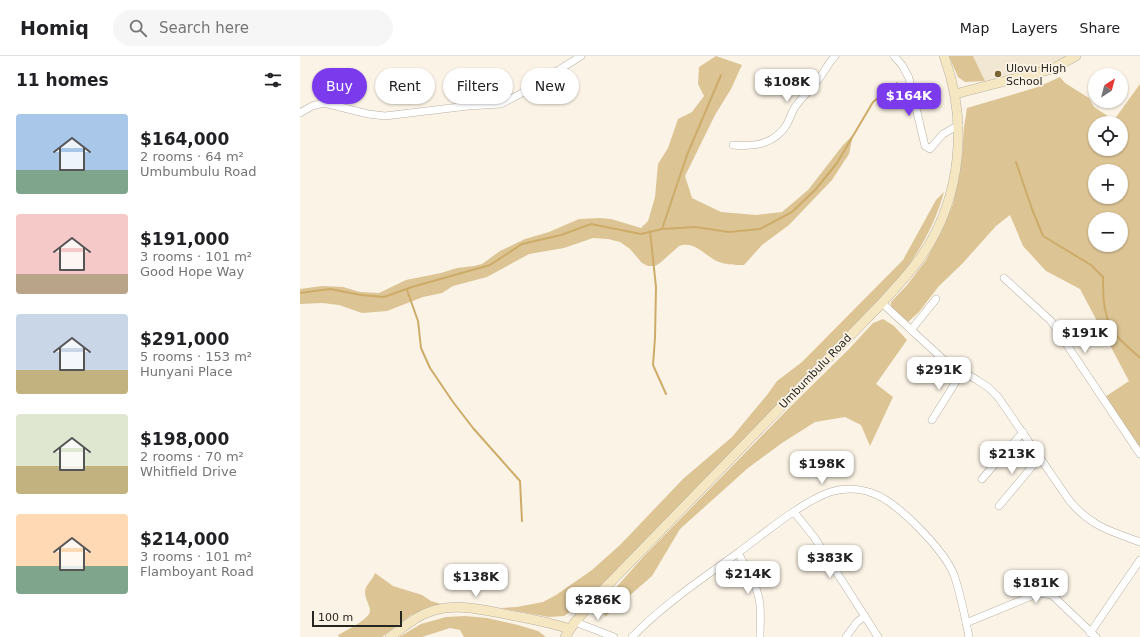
<!DOCTYPE html>
<html lang="en">
<head>
<meta charset="utf-8">
<style>
  :root { --surface:#fff; --page:#f6f6f6; --text:#202124; --muted:#757577; --line:#e0e0e0; --accent:#7c3aed }
  body { margin:0; font-family:"DejaVu Sans",sans-serif; background:var(--page); color:var(--text); height:100vh; display:flex; flex-direction:column; font-size:15px; white-space:nowrap }
  * { box-sizing:border-box; margin:0 }
  p { font-size:13px; color:var(--muted) }
  .icon { flex:none; width:22px; height:22px; fill:none; stroke:currentColor; stroke-width:2; stroke-linecap:round; stroke-linejoin:round }
  .map { position:relative; flex:1; overflow:hidden }
  .sheet { display:flex; flex-direction:column; background:var(--surface); width:300px }
  .sheet>* { flex:none }
  .top-card { position:absolute; left:12px; top:12px; width:380px; height:36px; display:flex; gap:8px }
  .needle { width:26px; rotate:36deg }
  .fabs { position:absolute; left:788px; top:12px; display:grid; gap:8px }
  .fabs a { display:grid; place-items:center; width:40px; height:40px; border-radius:50%; background:var(--surface); box-shadow:0 1px 3px #0004; font-size:20px }
  .scale { position:absolute; left:12px; bottom:10px; width:90px; box-sizing:border-box; padding-left:4px; border:2px solid #282620; border-top:0; font-size:11px; line-height:14px; white-space:nowrap; color:#282620; -webkit-text-stroke:3px #fbf3e5; paint-order:stroke }
  .price { position:absolute; translate:-50% -34px; padding:0 9px; border-radius:8px; background:#fff; color:#222; font-size:13px; line-height:26px; filter:drop-shadow(0 1px 2px #0008) }
  .price::after { content:''; position:absolute; left:50%; top:24px; width:12px; height:9px; margin-left:-6px; background:inherit; clip-path:polygon(0 0,100% 0,50% 100%) }
  .price.active { background:var(--accent); color:#fff }
  ul { padding:0; list-style:none }
  li { display:flex; align-items:center; gap:12px; height:100px; padding:0 16px }
  li span { display:grid; place-items:center; flex:none; width:112px; height:80px; border-radius:4px; color:#555 }
  li>.icon { margin-inline-start:auto }
  span .icon { width:48px; height:48px; fill:#fffc; stroke-width:1 }
  li b { font-size:17px }
  h2 { display:flex; justify-content:space-between; align-items:center; height:48px; padding:0 16px; font-size:17px }
  .chip { padding:0 14px; border-radius:18px; background:var(--surface); box-shadow:0 1px 3px #0004; font-size:14px; line-height:36px }
  .chip.active { background:var(--accent); color:#fff }
  header { display:flex; align-items:center; gap:24px; box-sizing:border-box; height:56px; padding:0 20px; background:var(--surface); border-bottom:1px solid var(--line) }
  header strong { font-size:19px }
  nav { display:flex; gap:22px; margin-inline-start:auto; font-size:14px }
  .search { width:280px; height:36px; background:var(--page); display:flex; align-items:center; gap:10px; box-sizing:border-box; padding:0 14px; border-radius:22px; color:var(--muted); font-size:15px }
  main { display:flex; flex:1; min-height:0 }
  .map>svg:first-child { display:block }
</style>
</head>
<body>
<header>
<strong>Homiq</strong>
<div class="search"><svg class="icon" aria-label="search" viewBox="0 0 24 24"><circle cx="10" cy="10" r="6"/><path d="M15 15l6 6"/></svg>Search here</div>
<nav><a>Map</a><a>Layers</a><a>Share</a></nav>
</header>
<main>
<section class="sheet">
<h2>11 homes<svg class="icon" aria-label="filters" viewBox="0 0 24 24"><path d="M4 7h16M4 17h16"/><circle cx="9" cy="7" r="2"/><circle cx="15" cy="17" r="2"/></svg></h2>
<ul>
<li><span style="background:linear-gradient(#a9c7e8 70%,#7fa58c 0)"><svg class="icon" aria-label="home" viewBox="0 0 24 24"><path d="M3 11l9-7 9 7M6 9v11h12V9"/></svg></span><div><b>$164,000</b><p>2 rooms · 64 m²</p><p>Umbumbulu Road</p></div></li>
<li><span style="background:linear-gradient(#f6c9c9 75%,#b9a48a 0)"><svg class="icon" aria-label="home" viewBox="0 0 24 24"><path d="M3 11l9-7 9 7M6 9v11h12V9"/></svg></span><div><b>$191,000</b><p>3 rooms · 101 m²</p><p>Good Hope Way</p></div></li>
<li><span style="background:linear-gradient(#c9d6e8 70%,#c2b280 0)"><svg class="icon" aria-label="home" viewBox="0 0 24 24"><path d="M3 11l9-7 9 7M6 9v11h12V9"/></svg></span><div><b>$291,000</b><p>5 rooms · 153 m²</p><p>Hunyani Place</p></div></li>
<li><span style="background:linear-gradient(#dfe7d0 65%,#c2b280 0)"><svg class="icon" aria-label="home" viewBox="0 0 24 24"><path d="M3 11l9-7 9 7M6 9v11h12V9"/></svg></span><div><b>$198,000</b><p>2 rooms · 70 m²</p><p>Whitfield Drive</p></div></li>
<li><span style="background:linear-gradient(#ffd9b3 65%,#7fa58c 0)"><svg class="icon" aria-label="home" viewBox="0 0 24 24"><path d="M3 11l9-7 9 7M6 9v11h12V9"/></svg></span><div><b>$214,000</b><p>3 rooms · 101 m²</p><p>Flamboyant Road</p></div></li>
</ul>
</section>
<div class="map">
<svg width="840" height="581" viewBox="0 0 840 581">
  <rect width="100%" height="100%" fill="#fbf3e5"/>
  <!-- built -->
  <path fill="#f2e7d2" d="M673 0H767L743 11 685 25Z"/>
  <!-- green -->
  <g fill="#dcc495" fill-rule="evenodd">
    <path d="M416 0 442 9 431 33 415 59 385 120 392 142 421 156 456 159 482 156 508 134 543 89 553 79 549 98 532 124 489 169 462 189 444 209C435 209 428 209 419 206 405 201 396 184 379 190L360 207 355 210H348L342 207 330 193 320 186 308 183 293 182 264 192 229 198 187 221 153 230 142 237 123 241 87 255 62 257 39 249 22 247 0 248V233L22 230 43 231 60 236 79 237 106 224 141 217 157 212 174 210 182 208 200 195 225 183 249 176 279 163 300 162 311 163 341 172 348 165 355 141 358 108 368 92 378 63 392 56 404 40 398 28 399 11Z"/>
    <path d="M649 0H673L685 25 665 26 658 21Z"/>
    <path d="M760 21 765 27 789 42 794 51 814 64 840 28V392L805 341 829 325 780 233 746 215 723 190 710 159 696 170 662 208 639 230 619 256 608 266 591 252V246L607 229 626 204 641 176 653 148 662 101 664 71 667 52 738 31ZM795 67H821V93H795ZM795 115H821V141H795ZM795 163H821V189H795Z"/>
    <path d="M644 136C635 169 619 196 599 223L304 527 286 544 264 560 249 561 200 552 217 551 243 546 256 539 292 514 320 489 383 423 432 381 467 339 477 325 502 306 603 204 636 144Z"/>
    <path d="M583 263 594 270 607 284 576 328 593 341 570 390 561 369 545 361 515 366 482 387 448 412 380 473 352 520 305 561 302 552 312 536 344 500 493 348 549 293 573 267Z"/>
    <path d="M75 517 93 530 122 539 131 545 141 548 111 559 82 581H39L38 579C45 575 70 563 70 555 70 549 65 543 65 536 65 529 73 524 75 517Z"/>
    <path d="M165 560 187 562 218 569 238 575 246 581H164L160 574 150 572 122 581H99L121 568 146 561Z"/>
  </g>
  <g fill="none" stroke-linecap="round" stroke-linejoin="round">
    <!-- stream -->
    <g stroke="#cdac69" stroke-width="2">
      <path d="M716 106 732 153 743 180 791 209 803 221C803 236 803 252 809 267 814 281 830 292 840 302"/>
      <path d="M362 173 387 99 421 19"/>
      <path d="M350 175 356 231 355 282 353 309 366 338"/>
      <path d="M107 234 118 265 121 292 130 312 153 346 173 372 220 425 222 465"/>
      <path d="M0 237 30 233 61 239 84 241 112 231 190 209 222 188 261 179 291 168 341 178 362 173 395 171 429 176 460 173 492 156 516 133 537 107 573 46 597 27"/>
    </g>
    <!-- street casing -->
    <g stroke="#b8b1a3" stroke-width="8">
      <g id="street">
        <path d="M594 0 602 9 609 22 625 90 630 93 643 78 659 69"/>
        <path d="M0 57 12 50 24 47 68 58 85 60 168 50 201 48 222 37 281 0"/>
        <path d="M433 89C455 91 475 88 487 68 490 62 492 56 495 51 503 40 513 31 521 20 526 13 529 6 535 0"/>
        <path d="M704 222 751 265 840 398"/>
        <path d="M582 247 645 305 677 324 689 332 698 341 769 444C790 470 810 475 840 486"/>
        <path d="M611 274 636 243"/>
        <path d="M632 364 662 316"/>
        <path d="M682 423 723 376"/>
        <path d="M699 450 740 401"/>
        <path d="M494 456 514 481 578 581"/>
        <path d="M438 497C447 513 458 530 460 549 461 560 460 571 460 581"/>
        <path d="M275 566 314 581"/>
        <path d="M666 567 739 537 752 539 796 581"/>
        <path d="M790 577 840 504"/>
        <path d="M332 581C364 548 402 523 439 496 465 477 500 447 530 436 543 432 559 432 572 437 597 445 644 494 654 519 661 539 665 561 669 581"/>
        <path d="M546 581 557 566 565 560"/>
      </g>
    </g>
    <!-- secondary casing -->
    <g stroke="#b8b1a3" stroke-width="10">
      <g id="secondary">
        <path d="M655 38 752 13 776 0"/>
        <path d="M90 581C103 572 114 561 129 556 154 547 179 553 205 558 227 562 249 566 270 573"/>
        <path d="M265 581 275 566 303 534 582 247C596 231 611 216 623 198 662 140 668 65 644 0"/>
      </g>
    </g>
    <!-- street -->
    <use href="#street" stroke="#fff" stroke-width="7"/>
    <!-- secondary -->
    <use href="#secondary" stroke="#f6e7c3" stroke-width="9"/>
  </g>
  <!-- markers -->
  <circle fill="#7c6535" stroke="#fbf3e5" stroke-width="1.5" cx="698" cy="18" r="4"/>
  <g text-anchor="middle" stroke-width="3.5" stroke-linejoin="round" paint-order="stroke">
    <!-- poi labels -->
    <g font-size="11" fill="#282620" stroke="#fbf3e5" text-anchor="start">
      <text x="706" y="16">Ulovu High<tspan x="706" dy="13">School</tspan></text>
    </g>
    <!-- street labels -->
    <g font-size="11" fill="#282620" stroke="#fbf3e5">
      <text transform="translate(515 315) rotate(-46)" y="4">Umbumbulu Road</text>
    </g>
  </g>
</svg>
<div class="fabs">
<a><svg class="needle" viewBox="-14 -14 28 28"><path d="M0-13l5 13h-10z" fill="#e53935"/><path d="M0 13l5-13h-10z" fill="#757577"/></svg></a>
<a><svg class="icon" aria-label="locate" viewBox="0 0 24 24"><circle cx="12" cy="12" r="6"/><path d="M12 2v4M12 18v4M2 12h4M18 12h4"/></svg></a>
<a>+</a>
<a>−</a>
</div>
<div class="scale">100 m</div>
<b class="price" style="left:487px;top:47px">$108K</b>
<b class="price active" style="left:609px;top:61px">$164K</b>
<b class="price" style="left:785px;top:298px">$191K</b>
<b class="price" style="left:639px;top:335px">$291K</b>
<b class="price" style="left:712px;top:419px">$213K</b>
<b class="price" style="left:522px;top:429px">$198K</b>
<b class="price" style="left:530px;top:523px">$383K</b>
<b class="price" style="left:448px;top:539px">$214K</b>
<b class="price" style="left:176px;top:542px">$138K</b>
<b class="price" style="left:736px;top:548px">$181K</b>
<b class="price" style="left:298px;top:565px">$286K</b>
<div class="top-card">
<a class="chip active">Buy</a>
<a class="chip">Rent</a>
<a class="chip">Filters</a>
<a class="chip">New</a>
</div>
</div>
</main>
</body>
</html>
